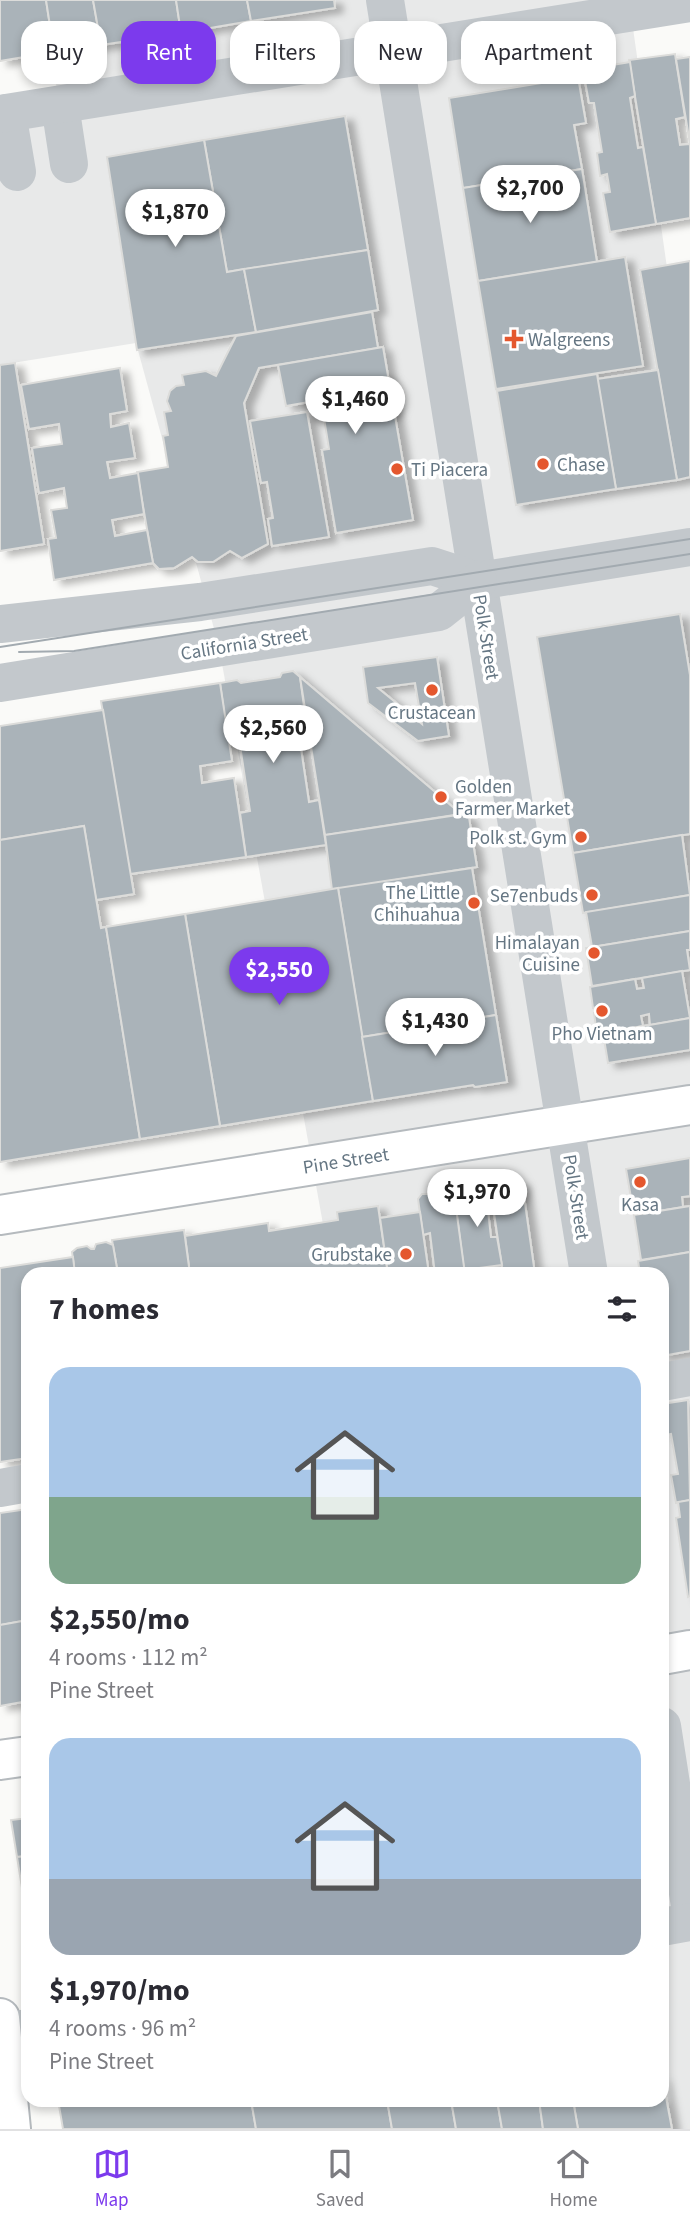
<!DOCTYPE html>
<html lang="en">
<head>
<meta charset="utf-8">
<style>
  :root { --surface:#fff; --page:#f7f7f7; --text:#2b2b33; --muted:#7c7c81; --line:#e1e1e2; --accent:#7c3aed }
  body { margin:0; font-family:"Source Sans 3",sans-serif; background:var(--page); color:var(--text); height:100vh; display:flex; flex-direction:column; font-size:26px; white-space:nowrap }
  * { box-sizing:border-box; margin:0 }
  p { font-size:23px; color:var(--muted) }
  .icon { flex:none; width:38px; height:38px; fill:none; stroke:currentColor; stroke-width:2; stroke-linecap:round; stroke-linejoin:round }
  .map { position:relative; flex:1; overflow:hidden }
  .side { position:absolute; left:21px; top:1267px; width:648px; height:840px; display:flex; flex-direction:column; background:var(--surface); border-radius:21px; box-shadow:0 4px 10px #0003 }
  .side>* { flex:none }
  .hud { position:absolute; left:21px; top:21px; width:649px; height:63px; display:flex; gap:14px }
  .price { position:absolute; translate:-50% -60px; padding:0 16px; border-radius:24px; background:#fff; color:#222; font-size:23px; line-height:46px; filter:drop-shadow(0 2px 4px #0008) }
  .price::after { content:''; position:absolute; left:50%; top:42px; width:21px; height:16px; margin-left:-10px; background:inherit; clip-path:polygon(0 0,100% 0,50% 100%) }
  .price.on { background:var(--accent); color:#fff }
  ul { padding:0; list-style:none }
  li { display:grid; align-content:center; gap:14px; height:371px; padding:0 28px }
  li span { display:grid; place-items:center; height:217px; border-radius:21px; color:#555 }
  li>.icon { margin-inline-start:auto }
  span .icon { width:126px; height:126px; fill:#fffc; stroke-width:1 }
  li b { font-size:30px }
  h2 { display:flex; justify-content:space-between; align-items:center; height:84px; padding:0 28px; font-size:30px }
  .chip { padding:0 24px; border-radius:21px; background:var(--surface); box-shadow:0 4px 10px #0003; font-size:24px; line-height:63px }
  .chip.on { background:var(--accent); color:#fff }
  .menu { display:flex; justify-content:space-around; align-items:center; height:98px; border-top:2px solid var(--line); background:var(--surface); font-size:19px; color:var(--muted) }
  .menu a { display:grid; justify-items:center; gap:4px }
  .menu .on { color:var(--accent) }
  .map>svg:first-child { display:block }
</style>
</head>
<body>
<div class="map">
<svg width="690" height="2129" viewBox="0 0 690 2129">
  <defs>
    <filter id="shadow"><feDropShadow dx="8" dy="4.5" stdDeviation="3.5" flood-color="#0004"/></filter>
  </defs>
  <rect width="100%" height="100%" fill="#fafaf8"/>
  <!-- built -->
  <path fill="#e8e9e9" d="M40 0H629L670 289 690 287V2129H487L662 2100V1274H332L219 647 136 343 0 365V114L60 105Z"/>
  <!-- building -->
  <g fill="#aab3b9" stroke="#dcdcda" stroke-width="2" fill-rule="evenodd" filter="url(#shadow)">
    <path d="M0 0H46L54 52 0 61Z"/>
    <path d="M46 0H93L101 45 54 52Z"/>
    <path d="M93 0H176L181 33 101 45Z"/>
    <path d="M176 0H247L251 21 181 33Z"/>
    <path d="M247 0H334L335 8 251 21Z"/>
    <path d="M675 54 685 117 676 119 680 145 690 144V218L656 224 629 60Z"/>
    <path d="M690 57V144L676 59Z"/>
    <path d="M630 62 635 96 630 98 638 148 643 147 656 224 610 232 603 193 610 192 607 174 600 176 597 153 602 152 594 103H589L583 70Z"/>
    <path d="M578 77 586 123 574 125 582 169 463 188 449 98Z"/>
    <path d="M345 116 368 250 227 272 204 140Z"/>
    <path d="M204 140 227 272 244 269 256 332 137 350 107 157Z"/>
    <path d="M582 169 597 262 478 281 463 188Z"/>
    <path d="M368 250 378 310 256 332 244 269Z"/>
    <path d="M625 257 643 366 496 389 478 281Z"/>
    <path d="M690 261V477L677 480 640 270Z"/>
    <path d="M372 312 378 348 259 368 244 403 268 544 242 558 230 551 213 562H198L192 557 174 568 159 569 153 563 137 472 168 467 163 436 168 435 164 412 171 411 167 401 170 391 176 386 184 385 182 375 206 371 216 376 236 336Z"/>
    <path d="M383 347 413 520 336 533 322 450 329 449 321 400 286 406 278 365Z"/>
    <path d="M15 363 44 544 0 551V365Z"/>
    <path d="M120 368 127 411 110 414 111 427 129 423 135 458 107 462 110 478 138 473 144 514 112 520 115 536 147 530 153 563 54 580 48 539 56 538 51 510 67 508 64 488 39 493 32 448 62 444 59 424 29 429 21 385Z"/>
    <path d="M658 370 677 480 616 489 597 379Z"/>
    <path d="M597 374 616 489 516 505 497 391Z"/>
    <path d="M307 412 329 537 272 546 268 519 273 518 267 482 261 483 250 421Z"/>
    <path d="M680 614 690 675V834L573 853 537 637Z"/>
    <path d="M437 657 449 736 418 741 368 703 363 667ZM415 683 422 724 378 688Z"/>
    <path d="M293 671 300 677 306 721 297 722 309 802 319 800 326 845 246 857 240 813 250 811 238 732 227 733 220 683 237 680 241 683 280 677 282 673Z"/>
    <path d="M300 677 461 814 325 835Z"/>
    <path d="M220 683 232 761 200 766 202 783 234 778 246 857 130 874 101 701Z"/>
    <path d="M103 710 134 894 96 900 84 826 0 840V726Z"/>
    <path d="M464 814V817H469L472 837 468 838 469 843H473L477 867 332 890 325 835Z"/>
    <path d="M84 826 101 928 106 927 140 1139 0 1162V840Z"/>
    <path d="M682 835 690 895 583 913 573 853Z"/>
    <path d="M472 868 496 1015 362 1037 338 888Z"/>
    <path d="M338 888 373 1101 220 1126 185 914Z"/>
    <path d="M690 895V931L592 947 586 912Z"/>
    <path d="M185 914 220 1126 140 1139 106 927Z"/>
    <path d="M690 931V950H687L690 970 592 986 586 948Z"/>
    <path d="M682 971 690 1018 650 1025 649 1014 641 1016 643 1026 597 1034 594 1013H598L597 1007 593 1008 590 987 635 979 637 989 644 988 642 978Z"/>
    <path d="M496 1015 507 1082 475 1087 473 1085 373 1101 362 1037Z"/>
    <path d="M690 1018V1050L608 1063 603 1033Z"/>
    <path d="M690 1158V1196L682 1197 683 1207 634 1215 626 1169Z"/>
    <path d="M522 1182 535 1274H503L490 1186Z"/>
    <path d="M491 1188 494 1210 488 1211 491 1237H497L502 1265 464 1270 454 1193Z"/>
    <path d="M449 1191 454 1193 465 1274H435L430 1233 423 1235 418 1199 422 1194H430L433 1198 439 1197 440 1192Z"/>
    <path d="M378 1206 388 1274H190L185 1236 268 1223 269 1231 338 1220 337 1212Z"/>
    <path d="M690 1206V1252L641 1260 634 1215Z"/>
    <path d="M420 1212 429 1274H388L380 1218Z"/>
    <path d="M184 1230 190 1274H118L112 1240Z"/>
    <path d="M106 1242 113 1245 118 1274H75L72 1252 77 1248 87 1246 91 1249H94L96 1244Z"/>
    <path d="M690 1252V1351L662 1356V1274H640L638 1261Z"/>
    <path d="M73 1257 75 1274H28V1458L0 1462V1268Z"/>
    <path d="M688 1400 690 1500 676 1503 671 1475 678 1474 671 1434 666 1435 662 1404Z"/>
    <path d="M690 1500V1596L688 1597 676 1518 680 1517 678 1502Z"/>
    <path d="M28 1509V1620L0 1625V1513Z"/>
    <path d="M28 1620V1701L0 1706V1625Z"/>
    <path d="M28 1818V1856L17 1857 11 1820Z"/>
    <path d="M28 1856V1919H27L17 1857Z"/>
    <path d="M662 2076 672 2129H578L573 2100H662Z"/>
    <path d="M58 2100H251L256 2129H63Z"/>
    <path d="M251 2100H387L392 2129H256Z"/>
    <path d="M387 2100H451L456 2129H392Z"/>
    <path d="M451 2100H497L502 2129H456Z"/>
    <path d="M497 2100H539L543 2129H502Z"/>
    <path d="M539 2100H573L578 2129H543Z"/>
  </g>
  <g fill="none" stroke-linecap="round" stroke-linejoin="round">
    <!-- major casing -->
    <g stroke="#b5babe" stroke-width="42">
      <g id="major">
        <path id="s1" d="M0 1215 690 1105"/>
        <path d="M662 1655 690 1650"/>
        <path d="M0 1760 28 1756"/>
      </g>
    </g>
    <!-- highway casing -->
    <g stroke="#b4b9bd" stroke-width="42">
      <path id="highway" d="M0 2018 11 2129"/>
    </g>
    <!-- minor -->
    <g stroke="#c3c8cc" stroke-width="38">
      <path d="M385 0 589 1274"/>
      <path d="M60 105 69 164"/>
      <path d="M7 113 17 172"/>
      <path d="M0 114 690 3"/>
      <path d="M0 624 200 602 432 566 478 581 690 547"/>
      <path d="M0 683 439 612 478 581"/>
      <path d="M662 1382 690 1377"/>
      <path d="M0 1488 28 1483"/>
      <path d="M662 1726 690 1906"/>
      <path d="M662 1927 690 1922"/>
      <path d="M2 2032 28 2028"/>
    </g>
    <!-- major -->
    <use href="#major" stroke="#fff" stroke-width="38"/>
    <!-- highway -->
    <use href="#highway" stroke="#fff" stroke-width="38"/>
    <!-- tram -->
    <g stroke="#a2aab0" stroke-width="2">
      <path d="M0 647 690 539"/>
      <path d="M19 652 74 651 690 554"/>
    </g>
  </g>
  <!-- markers -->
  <g fill="#e4572e" stroke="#fff" stroke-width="2.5">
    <path d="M510.5 328.5h7v7h7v7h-7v7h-7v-7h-7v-7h7z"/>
    <circle cx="543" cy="464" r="7"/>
    <circle cx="397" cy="469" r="7"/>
    <circle cx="432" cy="690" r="7"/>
    <circle cx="441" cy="797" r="7"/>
    <circle cx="581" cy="837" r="7"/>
    <circle cx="592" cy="895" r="7"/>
    <circle cx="474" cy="903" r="7"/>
    <circle cx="594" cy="953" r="7"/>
    <circle cx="602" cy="1011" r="7"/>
    <circle cx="640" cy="1182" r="7"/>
    <circle cx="406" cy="1254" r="7"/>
  </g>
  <g text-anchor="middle" stroke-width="7" stroke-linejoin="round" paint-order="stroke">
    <!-- poi labels -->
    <g font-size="19" fill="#657683" stroke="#fff" text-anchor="end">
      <text x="528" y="346" text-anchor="start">Walgreens</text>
      <text x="557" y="471" text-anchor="start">Chase</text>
      <text x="411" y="476" text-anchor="start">Ti Piacera</text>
      <text x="432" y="719" text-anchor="middle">Crustacean</text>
      <text x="455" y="793" text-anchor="start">Golden<tspan x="455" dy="22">Farmer Market</tspan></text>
      <text x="567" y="844">Polk st. Gym</text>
      <text x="460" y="899">The Little<tspan x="460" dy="22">Chihuahua</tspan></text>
      <text x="578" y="902">Se7enbuds</text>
      <text x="580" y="949">Himalayan<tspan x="580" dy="22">Cuisine</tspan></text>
      <text x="602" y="1040" text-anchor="middle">Pho Vietnam</text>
      <text x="640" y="1211" text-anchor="middle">Kasa</text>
      <text x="392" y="1261">Grubstake</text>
    </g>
    <!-- street labels -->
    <g font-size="19" fill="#657683" stroke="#fff">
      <text transform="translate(487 637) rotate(81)" y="7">Polk Street</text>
      <text transform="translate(244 643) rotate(-9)" y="7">California Street</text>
      <text dy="7" stroke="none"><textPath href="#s1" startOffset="350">Pine Street</textPath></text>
      <text transform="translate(577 1197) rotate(81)" y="7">Polk Street</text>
    </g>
  </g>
</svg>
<b class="price" style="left:530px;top:225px">$2,700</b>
<b class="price" style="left:175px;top:249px">$1,870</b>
<b class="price" style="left:355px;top:436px">$1,460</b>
<b class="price" style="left:273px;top:765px">$2,560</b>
<b class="price on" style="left:279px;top:1007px">$2,550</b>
<b class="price" style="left:435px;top:1058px">$1,430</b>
<b class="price" style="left:477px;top:1229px">$1,970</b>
<div class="hud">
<a class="chip">Buy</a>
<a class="chip on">Rent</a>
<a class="chip">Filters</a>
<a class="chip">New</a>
<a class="chip">Apartment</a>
</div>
<section class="side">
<h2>7 homes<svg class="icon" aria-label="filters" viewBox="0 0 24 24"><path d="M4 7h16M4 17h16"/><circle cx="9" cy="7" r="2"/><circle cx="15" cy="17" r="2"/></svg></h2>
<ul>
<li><span style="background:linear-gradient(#a9c7e8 60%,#7fa58c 0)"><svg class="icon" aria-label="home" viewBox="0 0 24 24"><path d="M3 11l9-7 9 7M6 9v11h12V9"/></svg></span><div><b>$2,550/mo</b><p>4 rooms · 112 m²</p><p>Pine Street</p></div></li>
<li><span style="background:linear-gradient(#a9c7e8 65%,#9aa5b1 0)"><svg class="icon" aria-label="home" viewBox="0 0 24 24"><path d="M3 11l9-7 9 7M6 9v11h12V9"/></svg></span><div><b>$1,970/mo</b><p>4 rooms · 96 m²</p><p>Pine Street</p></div></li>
</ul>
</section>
</div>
<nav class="menu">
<a class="on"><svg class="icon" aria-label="map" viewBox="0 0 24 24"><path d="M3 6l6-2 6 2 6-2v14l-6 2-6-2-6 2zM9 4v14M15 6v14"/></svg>Map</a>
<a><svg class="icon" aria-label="saved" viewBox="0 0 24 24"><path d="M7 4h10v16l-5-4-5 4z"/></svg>Saved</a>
<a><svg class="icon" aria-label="home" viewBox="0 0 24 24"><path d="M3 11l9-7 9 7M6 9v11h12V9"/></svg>Home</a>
</nav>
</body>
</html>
